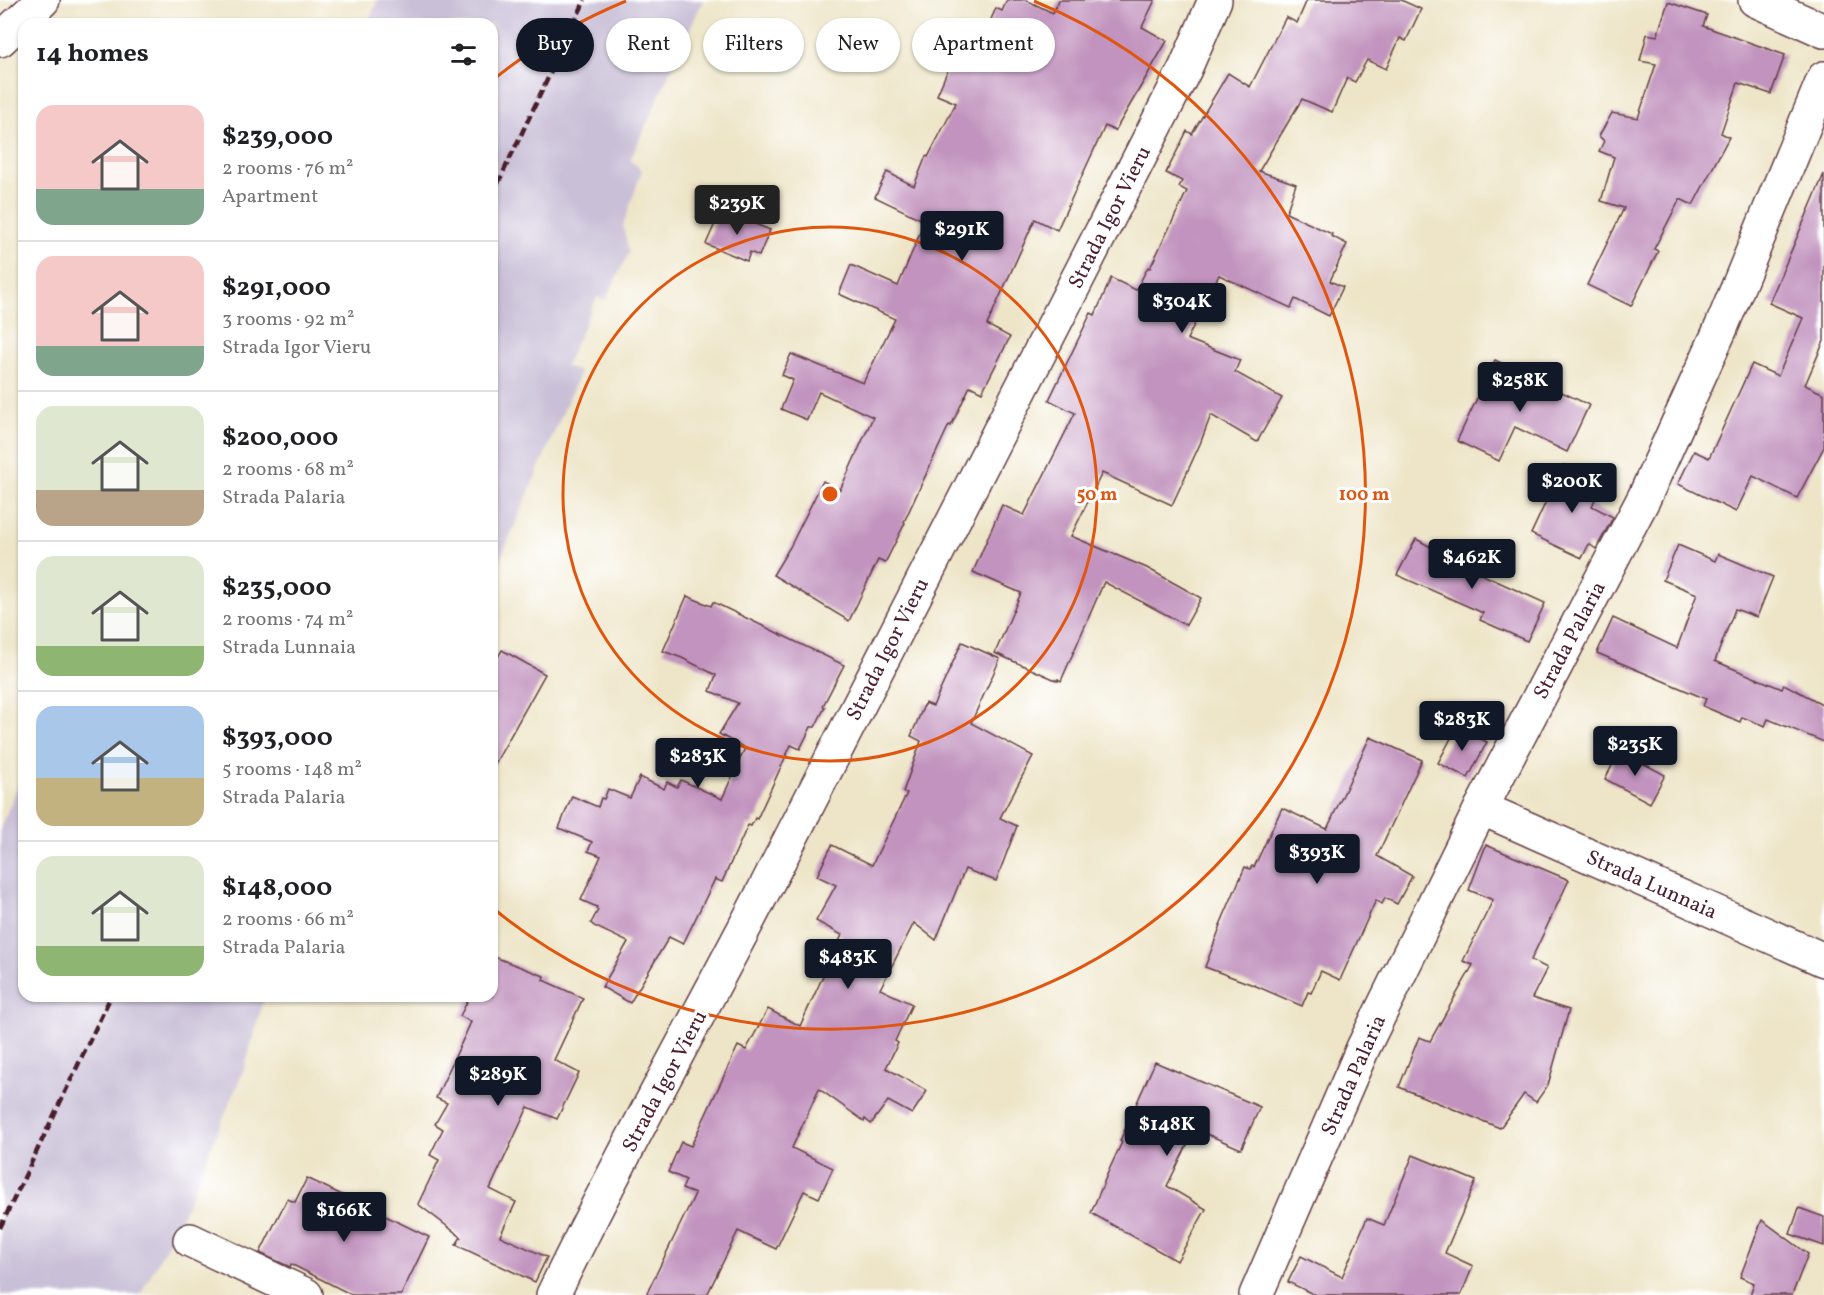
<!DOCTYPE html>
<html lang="en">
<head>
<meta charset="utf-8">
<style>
  :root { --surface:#fff; --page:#f6f6f6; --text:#202124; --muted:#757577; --line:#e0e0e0; --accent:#111827 }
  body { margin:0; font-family:Vollkorn,serif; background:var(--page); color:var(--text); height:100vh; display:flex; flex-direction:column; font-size:22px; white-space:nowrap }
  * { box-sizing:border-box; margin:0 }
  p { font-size:20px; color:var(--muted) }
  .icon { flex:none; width:33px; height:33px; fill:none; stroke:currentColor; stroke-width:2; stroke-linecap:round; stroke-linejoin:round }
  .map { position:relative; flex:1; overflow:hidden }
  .sheet { position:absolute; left:18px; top:18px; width:480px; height:984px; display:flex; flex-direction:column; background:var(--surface); border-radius:18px; box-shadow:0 2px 4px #0004 }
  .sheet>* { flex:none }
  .banner { position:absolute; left:516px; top:18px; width:570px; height:54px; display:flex; gap:12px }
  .price { position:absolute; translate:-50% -51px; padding:0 14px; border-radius:6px; background:var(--accent); color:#fff; font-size:20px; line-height:39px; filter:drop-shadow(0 2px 3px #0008) }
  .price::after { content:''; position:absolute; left:50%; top:36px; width:18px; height:14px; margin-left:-9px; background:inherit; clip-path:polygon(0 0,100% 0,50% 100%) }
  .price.selected { background:#222; color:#fff }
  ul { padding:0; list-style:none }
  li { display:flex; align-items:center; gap:18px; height:150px; padding:0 18px }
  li+li { border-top:2px solid var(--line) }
  li span { display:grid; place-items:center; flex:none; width:168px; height:120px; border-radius:18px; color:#555 }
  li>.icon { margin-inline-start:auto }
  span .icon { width:72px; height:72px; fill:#fffc; stroke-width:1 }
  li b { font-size:26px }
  h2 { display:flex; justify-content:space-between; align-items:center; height:72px; padding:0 18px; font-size:26px }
  .chip { padding:0 21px; border-radius:27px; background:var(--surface); box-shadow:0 2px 4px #0004; font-size:21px; line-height:54px }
  .chip.selected { background:var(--accent); color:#fff }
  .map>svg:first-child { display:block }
</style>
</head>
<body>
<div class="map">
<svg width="1824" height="1295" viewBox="0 0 1824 1295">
  <rect width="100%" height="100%" fill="#fff"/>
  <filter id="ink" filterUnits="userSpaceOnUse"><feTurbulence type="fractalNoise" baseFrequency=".0167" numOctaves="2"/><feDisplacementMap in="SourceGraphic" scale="12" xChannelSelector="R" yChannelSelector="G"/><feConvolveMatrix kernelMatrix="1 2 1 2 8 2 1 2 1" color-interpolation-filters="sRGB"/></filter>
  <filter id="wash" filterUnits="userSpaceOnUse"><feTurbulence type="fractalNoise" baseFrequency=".008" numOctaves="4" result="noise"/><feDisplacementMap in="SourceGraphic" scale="24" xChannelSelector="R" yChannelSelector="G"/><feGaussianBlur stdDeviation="1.35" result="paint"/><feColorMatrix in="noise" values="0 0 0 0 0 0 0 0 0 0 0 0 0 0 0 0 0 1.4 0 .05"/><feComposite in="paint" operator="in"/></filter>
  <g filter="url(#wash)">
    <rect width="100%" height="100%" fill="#eee5c8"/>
    <!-- industrial -->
    <g fill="#c9bfd7">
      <path d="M378 0H703L630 160 642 170 623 226 629 253 605 300 597 297 565 366 580 372 496 569 492 565V24H367Z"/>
      <path d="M24 771V996H266L262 1005 245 1067 180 1221 140 1295H0V829Z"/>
    </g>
    <g id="blocks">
      <!-- building -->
      <g fill="#c193be">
        <path d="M1007 0H1026L1053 13 1059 0H1155L1142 27 1167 41 1115 131 1105 126 1057 230 1035 219 987 325 1010 337 982 392 970 386 951 426 949 425 904 522 905 523 885 563 878 560 849 621 773 575 790 547 823 481 840 490 873 417 819 392 807 420 781 409 793 380 782 375 791 354 863 383 895 319 839 294 851 265 898 286 925 221 875 197 887 172 914 186 926 156 928 157 956 103 937 95 949 67 951 68 968 35 981 42 996 8 1002 11Z"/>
        <path d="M1307 0H1401L1421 9 1406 41 1400 38 1386 69 1367 60 1355 82 1347 78 1332 112 1302 99 1259 171 1296 184 1286 213 1332 234 1331 236 1347 244 1330 281 1343 287 1329 316 1295 299 1291 308 1219 275 1187 339 1240 360 1235 372 1282 398 1257 442 1211 415 1200 444 1172 505 1102 473 1071 536 1147 568 1201 598 1186 625 1104 582 1061 681 1058 679V681L995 653 1021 593 973 572 1002 505 1024 515 1075 413 1049 400 1091 313 1095 315 1111 278 1136 290 1148 267 1150 268 1187 191 1179 187 1182 181 1166 173 1187 131 1192 134 1228 73 1250 87 1286 17 1297 23Z"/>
        <path d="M1668 2 1707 15 1703 26 1785 55 1771 94 1738 83 1721 133 1729 137 1693 205 1680 199 1654 249 1658 251 1631 306 1587 285 1624 208 1601 201 1614 157 1599 151 1604 141 1599 136 1612 113 1638 118 1656 64 1640 61 1647 34 1657 36Z"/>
        <path d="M1824 174V341L1805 385 1824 394V447L1797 498 1753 476 1736 512 1678 484 1694 451 1709 458 1752 364 1778 376 1803 318 1769 303Z"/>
        <path d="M721 210 770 230 759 256 750 252 747 261 706 244Z"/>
        <path d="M1495 360 1589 405 1567 452 1515 427 1499 461 1457 441Z"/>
        <path d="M1563 465 1602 484 1592 506 1613 517 1596 549 1589 544 1582 558 1531 534Z"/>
        <path d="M1416 539 1472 569V570L1545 603 1527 641 1480 620 1483 613 1397 575Z"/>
        <path d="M1678 545 1715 561 1718 554 1773 577 1757 617 1735 609 1715 661 1782 689 1784 684 1824 705V742L1768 719 1765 726 1742 717 1740 722 1703 706 1706 699 1597 653 1613 618 1677 648 1697 594 1663 580Z"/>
        <path d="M687 596 711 606 713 602 844 665 823 706 825 707 815 727H811L800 749 791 745 757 819 755 818 751 826 748 825 722 882 715 879 683 944 669 937 630 1003 602 987 628 942 594 926 591 923 598 910 596 909 597 907 581 900 601 856 588 851 592 842 559 828 572 796 598 807 601 798 604 799 608 789 630 798 640 777 664 789 667 782 677 787 681 780 722 799 745 748 719 734 738 703 710 691 716 675 682 658 663 651Z"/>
        <path d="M962 642 1000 659 971 723 1033 756 1000 818 1017 826 996 881 965 869 936 940 914 923 880 989 912 1004 895 1041 898 1043 886 1068 927 1091 912 1114 888 1101 871 1124 865 1119 864 1121 819 1089 792 1148 833 1168 819 1198 804 1191 776 1249 738 1231 707 1295H646L695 1194 682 1189 686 1180 668 1172 681 1142 691 1146 738 1046 746 1050 768 1009 800 1026 842 935 816 921 836 885 817 876 832 845 872 865 907 793 903 792 921 741 911 736 925 703 933 706Z"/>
        <path d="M502 650 545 674 492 769V667Z"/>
        <path d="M1457 727 1487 742 1468 778 1438 763Z"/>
        <path d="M1370 737 1422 760 1377 856 1412 876 1397 904 1385 898 1382 904 1376 900 1340 980 1321 971 1311 993 1308 992 1302 1006 1256 986 1205 967 1221 925H1220L1245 867 1250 869 1252 866 1254 867 1282 808 1327 829Z"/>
        <path d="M1620 751 1665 775 1650 803 1605 779Z"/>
        <path d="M1486 845 1569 880 1531 960 1547 968 1532 998 1569 1010 1548 1085 1536 1102 1524 1094 1500 1128 1399 1087 1419 1037 1430 1041 1473 965 1463 961 1493 900 1469 890Z"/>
        <path d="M492 956 544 976 543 980 583 998 554 1060 579 1073 557 1119 528 1107 490 1189 516 1202 500 1236 547 1257 535 1282 456 1245 461 1237 418 1204 439 1160 430 1155 443 1129 435 1124 447 1103 436 1098 471 1022 460 1016 470 996H492Z"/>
        <path d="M1155 1062 1260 1107 1241 1149 1195 1129 1167 1186 1206 1209 1177 1261 1091 1213 1109 1170 1122 1142 1120 1141Z"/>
        <path d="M1413 1155 1476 1181 1445 1253 1473 1266 1461 1295H1315L1288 1282 1301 1256 1342 1277 1367 1218 1384 1225Z"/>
        <path d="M307 1178 429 1237 401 1295H352L291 1264 290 1267 260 1253 287 1199 295 1202Z"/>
        <path d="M1799 1208 1824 1217V1246L1790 1234Z"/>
        <path d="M1762 1220 1808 1254 1792 1295H1750L1754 1283 1740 1277Z"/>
      </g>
    </g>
  </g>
  <g filter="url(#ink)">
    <use href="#blocks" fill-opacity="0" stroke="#633d43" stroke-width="1.5"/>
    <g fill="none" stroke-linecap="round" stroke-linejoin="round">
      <!-- minor casing -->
      <g stroke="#633d43" stroke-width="36">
        <g id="minor">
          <path d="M1755 0 1824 31"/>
          <path d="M0 40 43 0"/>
          <path d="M1481 808 1824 960"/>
          <path d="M190 1240 306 1295"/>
          <path d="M553 1295C618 1160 692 1029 761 896 903 621 1043 345 1185 69L1215 0"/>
          <path d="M1256 1295 1363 1048 1481 808 1644 498 1721 328 1824 78"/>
        </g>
      </g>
      <!-- minor -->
      <use href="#minor" stroke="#fff" stroke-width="33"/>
      <!-- rail -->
      <g stroke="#4a1f2b" stroke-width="4.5" stroke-dasharray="9 4.5" stroke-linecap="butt">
        <path d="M492 196 585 0"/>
        <path d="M0 1228 111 996"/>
      </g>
    </g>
  </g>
  <!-- distance rings -->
  <g fill="none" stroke="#e0560e" stroke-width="3">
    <circle cx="830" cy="494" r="267"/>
    <path d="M494 79A534 534 0 0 1 626 1M1034 1A534 534 0 1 1 494 909"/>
  </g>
  <g text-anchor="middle" stroke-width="6" stroke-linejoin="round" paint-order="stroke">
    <!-- street labels -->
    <g font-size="21" fill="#4a1f2b" stroke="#fff">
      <text transform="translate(1109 217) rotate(-63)" y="7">Strada Igor Vieru</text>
      <text transform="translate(1569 640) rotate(-62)" y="7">Strada Palaria</text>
      <text transform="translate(887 649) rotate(-63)" y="7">Strada Igor Vieru</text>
      <text transform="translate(1652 884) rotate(24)" y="7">Strada Lunnaia</text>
      <text transform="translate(1353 1075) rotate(-66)" y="7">Strada Palaria</text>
      <text transform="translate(664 1081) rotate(-62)" y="7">Strada Igor Vieru</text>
    </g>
  </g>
  <circle cx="830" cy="494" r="9" fill="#e0560e" stroke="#fff" stroke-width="3"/>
  <g font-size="18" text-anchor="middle" font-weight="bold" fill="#e0560e" stroke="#fff" stroke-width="6" stroke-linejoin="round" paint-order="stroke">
    <text x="1097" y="500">50 m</text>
    <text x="1364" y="500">100 m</text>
  </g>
</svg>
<b class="price selected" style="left:737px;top:236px">$239K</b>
<b class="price" style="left:962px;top:262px">$291K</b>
<b class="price" style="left:1182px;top:334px">$304K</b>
<b class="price" style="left:1520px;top:413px">$258K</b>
<b class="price" style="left:1572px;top:514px">$200K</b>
<b class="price" style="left:1472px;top:590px">$462K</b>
<b class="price" style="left:1462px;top:752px">$283K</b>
<b class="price" style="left:1635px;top:777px">$235K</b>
<b class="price" style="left:698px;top:789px">$283K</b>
<b class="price" style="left:1317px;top:885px">$393K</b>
<b class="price" style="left:848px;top:990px">$483K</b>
<b class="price" style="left:498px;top:1107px">$289K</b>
<b class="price" style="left:1167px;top:1157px">$148K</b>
<b class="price" style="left:344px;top:1243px">$166K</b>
<div class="banner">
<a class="chip selected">Buy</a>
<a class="chip">Rent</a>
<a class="chip">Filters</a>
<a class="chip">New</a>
<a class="chip">Apartment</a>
</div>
<section class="sheet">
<h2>14 homes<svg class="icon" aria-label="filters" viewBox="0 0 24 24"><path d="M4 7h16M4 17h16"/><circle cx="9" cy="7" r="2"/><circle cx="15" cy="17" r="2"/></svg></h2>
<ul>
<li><span style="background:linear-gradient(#f6c9c9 70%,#7fa58c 0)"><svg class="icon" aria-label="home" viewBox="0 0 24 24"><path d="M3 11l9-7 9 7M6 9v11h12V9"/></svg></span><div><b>$239,000</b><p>2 rooms · 76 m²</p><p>Apartment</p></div></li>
<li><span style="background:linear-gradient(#f6c9c9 75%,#7fa58c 0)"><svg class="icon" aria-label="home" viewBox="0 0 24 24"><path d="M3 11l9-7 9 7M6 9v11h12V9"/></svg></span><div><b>$291,000</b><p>3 rooms · 92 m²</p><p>Strada Igor Vieru</p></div></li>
<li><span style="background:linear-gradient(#dfe7d0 70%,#b9a48a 0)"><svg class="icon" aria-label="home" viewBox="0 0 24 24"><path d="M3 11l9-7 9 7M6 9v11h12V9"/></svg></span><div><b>$200,000</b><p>2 rooms · 68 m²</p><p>Strada Palaria</p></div></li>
<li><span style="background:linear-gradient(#dfe7d0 75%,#8fb573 0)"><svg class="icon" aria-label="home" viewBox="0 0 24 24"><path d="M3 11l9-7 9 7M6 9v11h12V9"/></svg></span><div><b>$235,000</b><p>2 rooms · 74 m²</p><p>Strada Lunnaia</p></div></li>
<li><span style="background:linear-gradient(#a9c7e8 60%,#c2b280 0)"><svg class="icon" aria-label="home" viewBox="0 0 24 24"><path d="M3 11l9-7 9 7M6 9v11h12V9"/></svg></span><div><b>$393,000</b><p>5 rooms · 148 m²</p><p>Strada Palaria</p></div></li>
<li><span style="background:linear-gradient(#dfe7d0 75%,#8fb573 0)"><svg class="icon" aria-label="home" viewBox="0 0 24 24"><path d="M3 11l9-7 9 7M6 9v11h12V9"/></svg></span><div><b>$148,000</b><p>2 rooms · 66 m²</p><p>Strada Palaria</p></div></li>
</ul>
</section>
</div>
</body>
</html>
